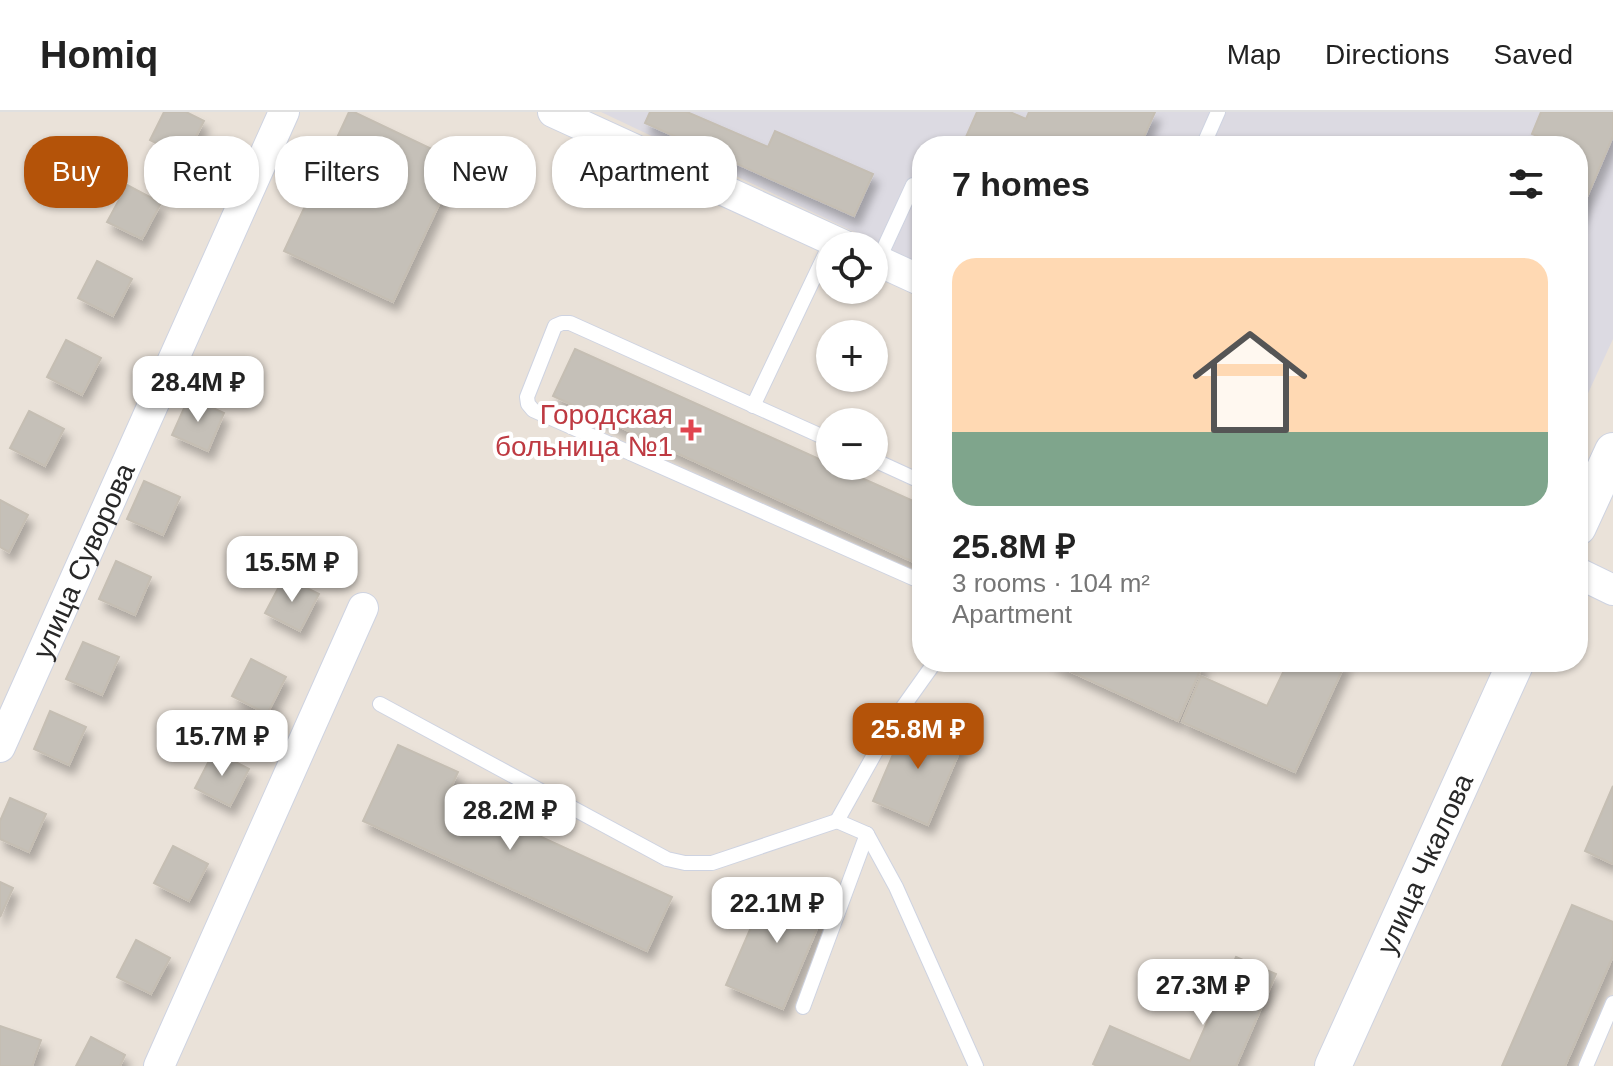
<!DOCTYPE html>
<html lang="en">
<head>
<meta charset="utf-8">
<style>
  :root { --surface:#fff; --page:#f6f6f6; --text:#222; --muted:#767676; --line:#e0e0e0; --accent:#b45309 }
  body { margin:0; font-family:Arial,sans-serif; background:var(--page); color:var(--text); height:100vh; display:flex; flex-direction:column; font-size:30px; white-space:nowrap }
  * { box-sizing:border-box; margin:0 }
  p { font-size:26px; color:var(--muted) }
  .icon { flex:none; width:44px; height:44px; fill:none; stroke:currentColor; stroke-width:2; stroke-linecap:round; stroke-linejoin:round }
  .map { position:relative; flex:1; overflow:hidden }
  .side { position:absolute; left:912px; top:24px; width:676px; height:536px; display:flex; flex-direction:column; background:var(--surface); border-radius:32px; box-shadow:0 2px 6px #0004 }
  .side>* { flex:none }
  .hud { position:absolute; left:24px; top:24px; width:760px; height:72px; display:flex; gap:16px }
  .tools { position:absolute; left:816px; top:120px; display:grid; gap:16px }
  .tools a { display:grid; place-items:center; width:72px; height:72px; border-radius:50%; background:var(--surface); box-shadow:0 2px 6px #0004; font-size:40px }
  .price { position:absolute; translate:-50% -68px; padding:0 18px; border-radius:16px; background:#fff; color:#222; font-size:26px; line-height:52px; filter:drop-shadow(0 2px 4px #0008) }
  .price::after { content:''; position:absolute; left:50%; top:48px; width:24px; height:18px; margin-left:-12px; background:inherit; clip-path:polygon(0 0,100% 0,50% 100%) }
  .price.on { background:var(--accent); color:#fff }
  ul { padding:0; list-style:none }
  li { display:grid; align-content:center; gap:16px; height:424px; padding:0 40px }
  li span { display:grid; place-items:center; height:248px; border-radius:24px; color:#555 }
  li>.icon { margin-inline-start:auto }
  span .icon { width:144px; height:144px; fill:#fffc; stroke-width:1 }
  li b { font-size:34px }
  h2 { display:flex; justify-content:space-between; align-items:center; height:96px; padding:0 40px; font-size:34px }
  .pill { padding:0 28px; border-radius:32px; background:var(--surface); box-shadow:0 2px 6px #0004; font-size:28px; line-height:72px }
  .pill.on { background:var(--accent); color:#fff }
  header { display:flex; align-items:center; gap:48px; box-sizing:border-box; height:112px; padding:0 40px; background:var(--surface); border-bottom:2px solid var(--line) }
  header strong { font-size:38px }
  nav { display:flex; gap:44px; margin-inline-start:auto; font-size:28px }
  .map>svg:first-child { display:block }
</style>
</head>
<body>
<header>
<strong>Homiq</strong>
<nav><a>Map</a><a>Directions</a><a>Saved</a></nav>
</header>
<div class="map">
<svg width="1613" height="954" viewBox="0 0 1613 954">
  <defs>
    <filter id="shadow"><feDropShadow dx="5" dy="9" stdDeviation="4" flood-color="#0004"/></filter>
  </defs>
  <rect width="100%" height="100%" fill="#eae2d9"/>
  <!-- industrial -->
  <path fill="#dcdae2" d="M601 0H1613V227L1578 303V34H922V152Z"/>
  <!-- building -->
  <g fill="#c5c0b8" stroke="#c5beb3" stroke-width="2" filter="url(#shadow)">
    <path d="M164 0H186L204 9 185 46 150 28Z"/>
    <path d="M349 0H354L459 50 393 190 284 139Z"/>
    <path d="M650 0H687L768 35 775 19 873 62 854 104 645 11Z"/>
    <path d="M977 0H1010L1026 7 1029 0H1155L1140 34H962Z"/>
    <path d="M1541 0H1613V24L1578 106V34H1551L1553 30 1532 22Z"/>
    <path d="M127 73 161 91 142 127 107 110Z"/>
    <path d="M97 149 132 167 113 204 78 186Z"/>
    <path d="M66 228 101 246 82 283 47 265Z"/>
    <path d="M575 237 830 352V354H835L922 393V454L553 284Z"/>
    <path d="M189 285 224 301 208 339 172 323Z"/>
    <path d="M29 299 64 317 45 354 10 336Z"/>
    <path d="M144 369 180 385 163 423 127 407Z"/>
    <path d="M0 388 28 403 9 440 0 435Z"/>
    <path d="M116 449 151 465 135 503 99 487Z"/>
    <path d="M284 465 319 482 300 519 265 501Z"/>
    <path d="M83 530 119 545 102 583 66 567Z"/>
    <path d="M251 547 286 565 267 602 232 584Z"/>
    <path d="M1050 550H1198L1203 552 1178 609Z"/>
    <path d="M1288 550H1346L1295 660 1182 610 1201 564 1267 594Z"/>
    <path d="M50 599 86 615 69 653 34 637Z"/>
    <path d="M909 605 964 629 928 713 873 689Z"/>
    <path d="M398 633 458 660 448 682 672 785 647 839 363 709Z"/>
    <path d="M214 639 249 657 230 694 195 676Z"/>
    <path d="M1613 674V752L1585 739Z"/>
    <path d="M10 686 46 702 29 740 0 727V709Z"/>
    <path d="M173 734 208 752 189 789 154 771Z"/>
    <path d="M771 769 827 793 783 897 726 873Z"/>
    <path d="M0 770 13 776 0 805Z"/>
    <path d="M1572 793 1613 810V844L1565 954H1502Z"/>
    <path d="M136 828 170 846 151 882 117 865Z"/>
    <path d="M1236 845 1276 862 1236 954H1097L1093 952 1110 914 1190 949Z"/>
    <path d="M0 914 41 928 32 954H0Z"/>
    <path d="M91 925 125 943 120 954H76Z"/>
  </g>
  <g fill="none" stroke-linecap="round" stroke-linejoin="round">
    <!-- service casing -->
    <g stroke="#ced3e1" stroke-width="16">
      <g id="service">
        <path d="M1203 34 1218 0"/>
        <path d="M878 149 913 73 922 77"/>
        <path d="M753 294 832 128"/>
        <path d="M830 328 570 211H562L555 214 527 285 528 292 533 298 922 470"/>
        <path d="M874 348 922 370"/>
        <path d="M935 550 893 609 837 709 867 722 896 775 976 954"/>
        <path d="M380 592 667 747 685 751H712L837 709"/>
        <path d="M803 895 867 722"/>
        <path d="M1586 954 1613 891"/>
      </g>
    </g>
    <!-- minor casing -->
    <g stroke="#ced3e1" stroke-width="32">
      <g id="minor">
        <path d="M553 0 845 134"/>
        <path d="M874 147 922 169"/>
        <path d="M1578 461 1613 478"/>
        <path id="s1" d="M0 635 284 0"/>
        <path d="M159 954 363 496"/>
      </g>
    </g>
    <!-- tertiary casing -->
    <g stroke="#ced3e1" stroke-width="38">
      <g id="tertiary">
        <path d="M1578 415 1613 339"/>
        <path id="s2" d="M1333 954 1516 550"/>
      </g>
    </g>
    <!-- service -->
    <use href="#service" stroke="#fff" stroke-width="14"/>
    <!-- minor -->
    <use href="#minor" stroke="#fff" stroke-width="30"/>
    <!-- tertiary -->
    <use href="#tertiary" stroke="#fff" stroke-width="36"/>
  </g>
  <!-- markers -->
  <path fill="#e0444e" stroke="#fff" stroke-width="3" d="M687 306h8v8h8v8h-8v8h-8v-8h-8v-8h8z"/>
  <g text-anchor="middle" stroke-width="8" stroke-linejoin="round" paint-order="stroke">
    <!-- health labels -->
    <g font-size="28" fill="#be3a42" stroke="#fff" text-anchor="end">
      <text x="673" y="312">Городская<tspan x="673" dy="32">больница №1</tspan></text>
    </g>
    <!-- street labels -->
    <g font-size="28" fill="#282828" stroke="#fff">
      <text dy="10" stroke="none"><textPath href="#s1" startOffset="204">улица Суворова</textPath></text>
      <text dy="10" stroke="none"><textPath href="#s2" startOffset="222">улица Чкалова</textPath></text>
    </g>
  </g>
</svg>
<div class="tools">
<a><svg class="icon" aria-label="locate" viewBox="0 0 24 24"><circle cx="12" cy="12" r="6"/><path d="M12 2v4M12 18v4M2 12h4M18 12h4"/></svg></a>
<a>+</a>
<a>−</a>
</div>
<b class="price" style="left:198px;top:312px">28.4M ₽</b>
<b class="price" style="left:292px;top:492px">15.5M ₽</b>
<b class="price on" style="left:918px;top:659px">25.8M ₽</b>
<b class="price" style="left:222px;top:666px">15.7M ₽</b>
<b class="price" style="left:510px;top:740px">28.2M ₽</b>
<b class="price" style="left:777px;top:833px">22.1M ₽</b>
<b class="price" style="left:1203px;top:915px">27.3M ₽</b>
<div class="hud">
<a class="pill on">Buy</a>
<a class="pill">Rent</a>
<a class="pill">Filters</a>
<a class="pill">New</a>
<a class="pill">Apartment</a>
</div>
<section class="side">
<h2>7 homes<svg class="icon" aria-label="filters" viewBox="0 0 24 24"><path d="M4 7h16M4 17h16"/><circle cx="9" cy="7" r="2"/><circle cx="15" cy="17" r="2"/></svg></h2>
<ul>
<li><span style="background:linear-gradient(#ffd9b3 70%,#7fa58c 0)"><svg class="icon" aria-label="home" viewBox="0 0 24 24"><path d="M3 11l9-7 9 7M6 9v11h12V9"/></svg></span><div><b>25.8M ₽</b><p>3 rooms · 104 m²</p><p>Apartment</p></div></li>
</ul>
</section>
</div>
</body>
</html>
